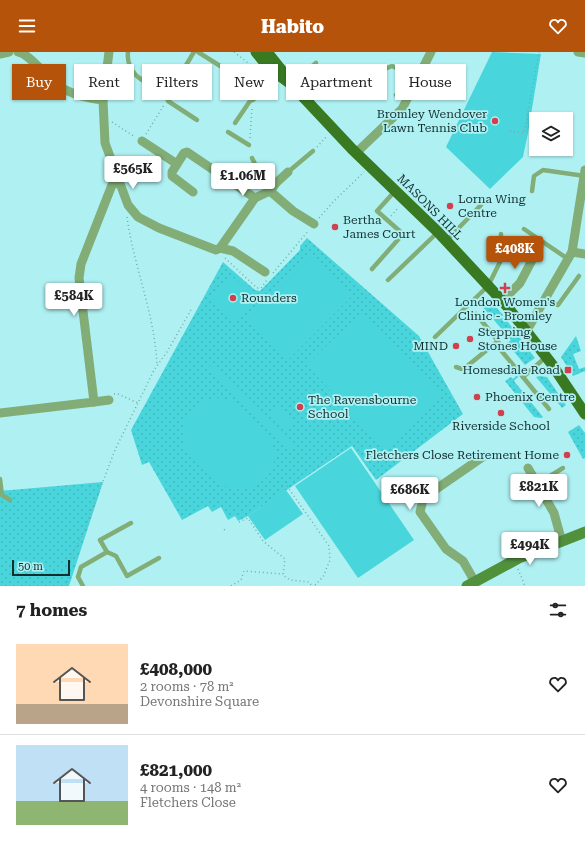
<!DOCTYPE html>
<html lang="en">
<head>
<meta charset="utf-8">
<style>
  :root { --surface:#fff; --page:#f2f2f2; --text:#222; --muted:#767676; --line:#e0e0e0; --accent:#b45309 }
  body { margin:0; font-family:"Roboto Serif",serif; background:var(--page); color:var(--text); height:100vh; display:flex; flex-direction:column; font-size:15px; white-space:nowrap }
  * { box-sizing:border-box; margin:0 }
  p { font-size:13px; color:var(--muted) }
  .icon { flex:none; width:22px; height:22px; fill:none; stroke:currentColor; stroke-width:2; stroke-linecap:round; stroke-linejoin:round }
  .map { position:relative; height:534px; overflow:hidden }
  .details { display:flex; flex-direction:column; background:var(--surface); flex:1 }
  .details>* { flex:none }
  .banner { position:absolute; left:12px; top:12px; width:561px; height:36px; display:flex; gap:8px }
  .buttons { position:absolute; left:529px; top:60px; display:grid; gap:8px }
  .buttons a { display:grid; place-items:center; width:44px; height:44px; border-radius:0px; background:var(--surface); box-shadow:0 1px 3px #0004; font-size:20px }
  .scale { position:absolute; left:12px; bottom:10px; width:58px; box-sizing:border-box; padding-left:4px; border:2px solid #132e2f; border-top:0; font-size:11px; line-height:14px; white-space:nowrap; color:#132e2f; -webkit-text-stroke:3px #aff1f3; paint-order:stroke }
  .price { position:absolute; translate:-50% -34px; padding:0 9px; border-radius:4px; background:#fff; color:#222; font-size:13px; line-height:26px; filter:drop-shadow(0 1px 2px #0008) }
  .price::after { content:''; position:absolute; left:50%; top:24px; width:12px; height:9px; margin-left:-6px; background:inherit; clip-path:polygon(0 0,100% 0,50% 100%) }
  .price.active { background:var(--accent); color:#fff }
  ul { padding:0; list-style:none }
  li { display:flex; align-items:center; gap:12px; height:100px; padding:0 16px }
  li+li { border-top:1px solid var(--line) }
  li span { display:grid; place-items:center; flex:none; width:112px; height:80px; border-radius:0px; color:#555 }
  li>.icon { margin-inline-start:auto }
  span .icon { width:48px; height:48px; fill:#fffc; stroke-width:1 }
  li b { font-size:17px }
  h2 { display:flex; justify-content:space-between; align-items:center; height:48px; padding:0 16px; font-size:17px }
  .pill { padding:0 14px; border-radius:0px; background:var(--surface); box-shadow:0 1px 3px #0004; font-size:14px; line-height:36px }
  .pill.active { background:var(--accent); color:#fff }
  header { display:flex; justify-content:space-between; align-items:center; height:52px; padding:0 16px; background:var(--accent); color:#fff; font-size:18px; font-weight:800 }
  .map>svg:first-child { display:block }
</style>
</head>
<body>
<header><svg class="icon" aria-label="menu" viewBox="0 0 24 24"><path d="M4 6h16M4 12h16M4 18h16"/></svg>Habito<svg class="icon" aria-label="heart" viewBox="0 0 24 24"><path d="M12 20l-8-8c-3-5 5-10 8-4 3-6 11-1 8 4z"/></svg></header>
<div class="map">
<svg width="585" height="534" viewBox="0 0 585 534">
  <defs>
    <pattern id="green-dots" width="8" height="8" patternUnits="userSpaceOnUse"><rect width="8" height="8" fill="#48d5db"/><path d="M2 2h.1M6 6h.1" fill="none" stroke="#3eb7bc" stroke-width="1.8" stroke-linecap="round"/></pattern>
  </defs>
  <rect width="100%" height="100%" fill="#aff1f3"/>
  <!-- green -->
  <g fill="url(#green-dots)">
    <path d="M307 186 419 284 463 362 376 428 352 394 248 464 238 469 235 464 228 468 221 455 212 460 208 454 182 468 149 410 142 413 131 378 223 210 255 238 260 239 300 198V194Z"/>
    <path d="M488 246 503 263V264L492 266 480 252Z"/>
    <path d="M505 266 535 306 525 313 507 291 511 288 493 267Z"/>
    <path d="M576 284 581 299 573 302 579 317 585 315V319L573 324 561 305Z"/>
    <path d="M517 323 518 325 514 329 543 365 541 366 534 365 505 329 511 325 513 327Z"/>
    <path d="M540 324 547 325 566 353 562 356 536 325Z"/>
    <path d="M579 373 585 381V406L583 407 568 380Z"/>
    <path d="M103 430 69 534H0V439Z"/>
  </g>
  <!-- pitch -->
  <g fill="#48d5db">
    <path d="M492 0 541 2 528 81 523 105 490 137 446 95Z"/>
    <path d="M312 203 353 243 288 308 247 268Z"/>
    <path d="M230 223 256 244 235 269 210 248Z"/>
    <path d="M362 260 441 344 385 396 306 313Z"/>
    <path d="M213 311 295 392 290 398 207 317Z"/>
    <path d="M219 346C234 348 242 356 252 366 268 381 283 398 270 421 266 427 259 433 251 436 230 443 216 429 201 416 195 409 188 403 185 394 175 370 195 348 219 346Z"/>
    <path d="M278 352 296 370 288 378 270 360Z"/>
    <path d="M351 396 414 488 358 526 295 434Z"/>
    <path d="M286 438 303 462 265 488 248 464Z"/>
  </g>
  <g fill="none" stroke-linecap="round" stroke-linejoin="round">
    <!-- path -->
    <g stroke="#76aaab" stroke-width="1.5" stroke-dasharray="1 3" stroke-linecap="butt">
      <path d="M234 0 252 14"/>
      <path d="M112 70 135 85"/>
      <path d="M510 79 524 81 539 0"/>
      <path d="M146 82 164 53"/>
      <path d="M250 86 252 56"/>
      <path d="M317 95 327 84"/>
      <path d="M257 120V136"/>
      <path d="M391 164 399 155"/>
      <path d="M127 165C134 216 155 262 157 314"/>
      <path d="M319 166 333 150 364 120"/>
      <path d="M225 206 257 236H261L267 228"/>
      <path d="M273 221 309 178"/>
      <path d="M489 269 493 266 504 265"/>
      <path d="M114 342H118L138 351"/>
      <path d="M287 434 329 494 330 508 323 525 314 534"/>
      <path d="M239 470 248 466 263 489 285 507 283 523 290 528 309 530 312 534"/>
      <path d="M224 478 227 476"/>
      <path d="M518 517 525 534"/>
      <path d="M67 534 69 512 72 501 82 484 115 398 154 318 167 300 192 256"/>
      <path d="M231 534 241 528 244 519 283 522"/>
    </g>
    <!-- service -->
    <g stroke="#82ad76" stroke-width="4.5">
      <path d="M128 0C125 23 151 40 172 29 182 23 188 9 194 0"/>
      <path d="M198 0 241 27"/>
      <path d="M106 17H130"/>
      <path d="M385 17 392 14 403 19"/>
      <path d="M352 18 367 30 380 35"/>
      <path d="M164 32 168 49 197 68"/>
      <path d="M291 32 316 11"/>
      <path d="M396 43 408 47"/>
      <path d="M235 71 252 46"/>
      <path d="M228 80 249 93"/>
      <path d="M288 120 313 99"/>
      <path d="M240 135 255 112 252 106"/>
      <path d="M532 139 534 124 543 118 585 124"/>
      <path d="M524 177 568 207"/>
      <path d="M446 189 481 153"/>
      <path d="M372 217 403 182 377 159 395 139"/>
      <path d="M388 228 438 180"/>
      <path d="M543 250 558 253 579 224"/>
      <path d="M476 262 498 289 500 297 523 325 546 305"/>
      <path d="M435 285 488 234 500 210 501 182"/>
      <path d="M456 315 462 317 466 315 498 289"/>
      <path d="M523 325 549 357"/>
      <path d="M0 427 2 443 10 448"/>
      <path d="M537 432 563 416"/>
      <path d="M107 500 116 504 127 524 159 506"/>
      <path d="M83 534 78 525 81 515 107 500 100 488 131 471"/>
    </g>
    <!-- minor -->
    <g stroke="#82ad76" stroke-width="9">
      <path d="M18 0C29 1 47 26 59 34 72 43 87 46 103 48"/>
      <path d="M109 0 103 48 105 91 128 153 138 165 159 176 216 198 220 196 255 146 270 139 276 131 288 120"/>
      <path d="M578 0 585 1"/>
      <path d="M0 2 9 0"/>
      <path d="M252 46 268 15"/>
      <path d="M142 89 177 112"/>
      <path d="M356 101 402 57 431 0"/>
      <path d="M270 139 293 159 314 172"/>
      <path d="M193 140 172 124V120L184 101 187 100 255 146"/>
      <path d="M220 196 233 199 265 220"/>
      <path d="M572 200 585 202"/>
      <path d="M502 249 520 231 539 195"/>
      <path d="M526 277 530 273 572 200 585 118"/>
      <path d="M94 350 109 348"/>
      <path d="M0 361 94 350 79 226 81 212 112 133 119 130"/>
      <path d="M528 416 554 461 562 490"/>
      <path d="M475 530 463 509 446 497 420 460 423 448 429 442 484 404"/>
    </g>
    <!-- secondary -->
    <path stroke="#51913c" stroke-width="11" d="M467 534 519 506 585 480"/>
    <!-- primary -->
    <g stroke="#397922" stroke-width="11">
      <path d="M256 0 268 15 291 32 352 97 438 180 506 253 551 311 585 362"/>
      <path d="M267 0 286 24"/>
    </g>
  </g>
  <!-- markers -->
  <g fill="#d0404f" stroke="#aff1f3" stroke-width="1.5">
    <circle cx="495" cy="69" r="4"/>
    <circle cx="450" cy="154" r="4"/>
    <circle cx="335" cy="175" r="4"/>
    <path d="M503 230h4v4h4v4h-4v4h-4v-4h-4v-4h4z"/>
    <circle cx="233" cy="246" r="4"/>
    <circle cx="470" cy="287" r="4"/>
    <circle cx="456" cy="294" r="4"/>
    <rect x="564" y="314" width="8" height="8" rx="2"/>
    <circle cx="477" cy="345" r="4"/>
    <circle cx="300" cy="355" r="4"/>
    <circle cx="501" cy="361" r="4"/>
    <circle cx="567" cy="403" r="4"/>
  </g>
  <g text-anchor="middle" stroke-width="3.5" stroke-linejoin="round" paint-order="stroke">
    <!-- poi labels -->
    <g font-size="12" fill="#132e2f" stroke="#aff1f3" text-anchor="start">
      <text x="487" y="66" text-anchor="end">Bromley Wendover<tspan x="487" dy="14">Lawn Tennis Club</tspan></text>
      <text x="458" y="151">Lorna Wing<tspan x="458" dy="14">Centre</tspan></text>
      <text x="343" y="172">Bertha<tspan x="343" dy="14">James Court</tspan></text>
      <text x="241" y="250">Rounders</text>
      <text x="505" y="254" text-anchor="middle">London Women's<tspan x="505" dy="14">Clinic - Bromley</tspan></text>
      <text x="478" y="284">Stepping<tspan x="478" dy="14">Stones House</tspan></text>
      <text x="448" y="298" text-anchor="end">MIND</text>
      <text x="560" y="322" text-anchor="end">Homesdale Road</text>
      <text x="485" y="349">Phoenix Centre</text>
      <text x="308" y="352">The Ravensbourne<tspan x="308" dy="14">School</tspan></text>
      <text x="501" y="378" text-anchor="middle">Riverside School</text>
      <text x="559" y="407" text-anchor="end">Fletchers Close Retirement Home</text>
    </g>
    <!-- street labels -->
    <g font-size="12" fill="#132e2f" stroke="#aff1f3">
      <text transform="translate(430 155) rotate(45)" y="4">MASONS HILL</text>
    </g>
  </g>
</svg>
<div class="buttons">
<a><svg class="icon" aria-label="layers" viewBox="0 0 24 24"><path d="M12 4l9 5-9 5-9-5zM3 14l9 5 9-5"/></svg></a>
</div>
<div class="scale">50 m</div>
<b class="price" style="left:133px;top:138px">£565K</b>
<b class="price" style="left:243px;top:145px">£1.06M</b>
<b class="price active" style="left:515px;top:218px">£408K</b>
<b class="price" style="left:74px;top:265px">£584K</b>
<b class="price" style="left:539px;top:456px">£821K</b>
<b class="price" style="left:410px;top:459px">£686K</b>
<b class="price" style="left:530px;top:514px">£494K</b>
<div class="banner">
<a class="pill active">Buy</a>
<a class="pill">Rent</a>
<a class="pill">Filters</a>
<a class="pill">New</a>
<a class="pill">Apartment</a>
<a class="pill">House</a>
</div>
</div>
<section class="details">
<h2>7 homes<svg class="icon" aria-label="filters" viewBox="0 0 24 24"><path d="M4 7h16M4 17h16"/><circle cx="9" cy="7" r="2"/><circle cx="15" cy="17" r="2"/></svg></h2>
<ul>
<li><span style="background:linear-gradient(#ffd9b3 75%,#b9a48a 0)"><svg class="icon" aria-label="home" viewBox="0 0 24 24"><path d="M3 11l9-7 9 7M6 9v11h12V9"/></svg></span><div><b>£408,000</b><p>2 rooms · 78 m²</p><p>Devonshire Square</p></div><svg class="icon" aria-label="heart" viewBox="0 0 24 24"><path d="M12 20l-8-8c-3-5 5-10 8-4 3-6 11-1 8 4z"/></svg></li>
<li><span style="background:linear-gradient(#bfe0f5 70%,#8fb573 0)"><svg class="icon" aria-label="home" viewBox="0 0 24 24"><path d="M3 11l9-7 9 7M6 9v11h12V9"/></svg></span><div><b>£821,000</b><p>4 rooms · 148 m²</p><p>Fletchers Close</p></div><svg class="icon" aria-label="heart" viewBox="0 0 24 24"><path d="M12 20l-8-8c-3-5 5-10 8-4 3-6 11-1 8 4z"/></svg></li>
</ul>
</section>
</body>
</html>
